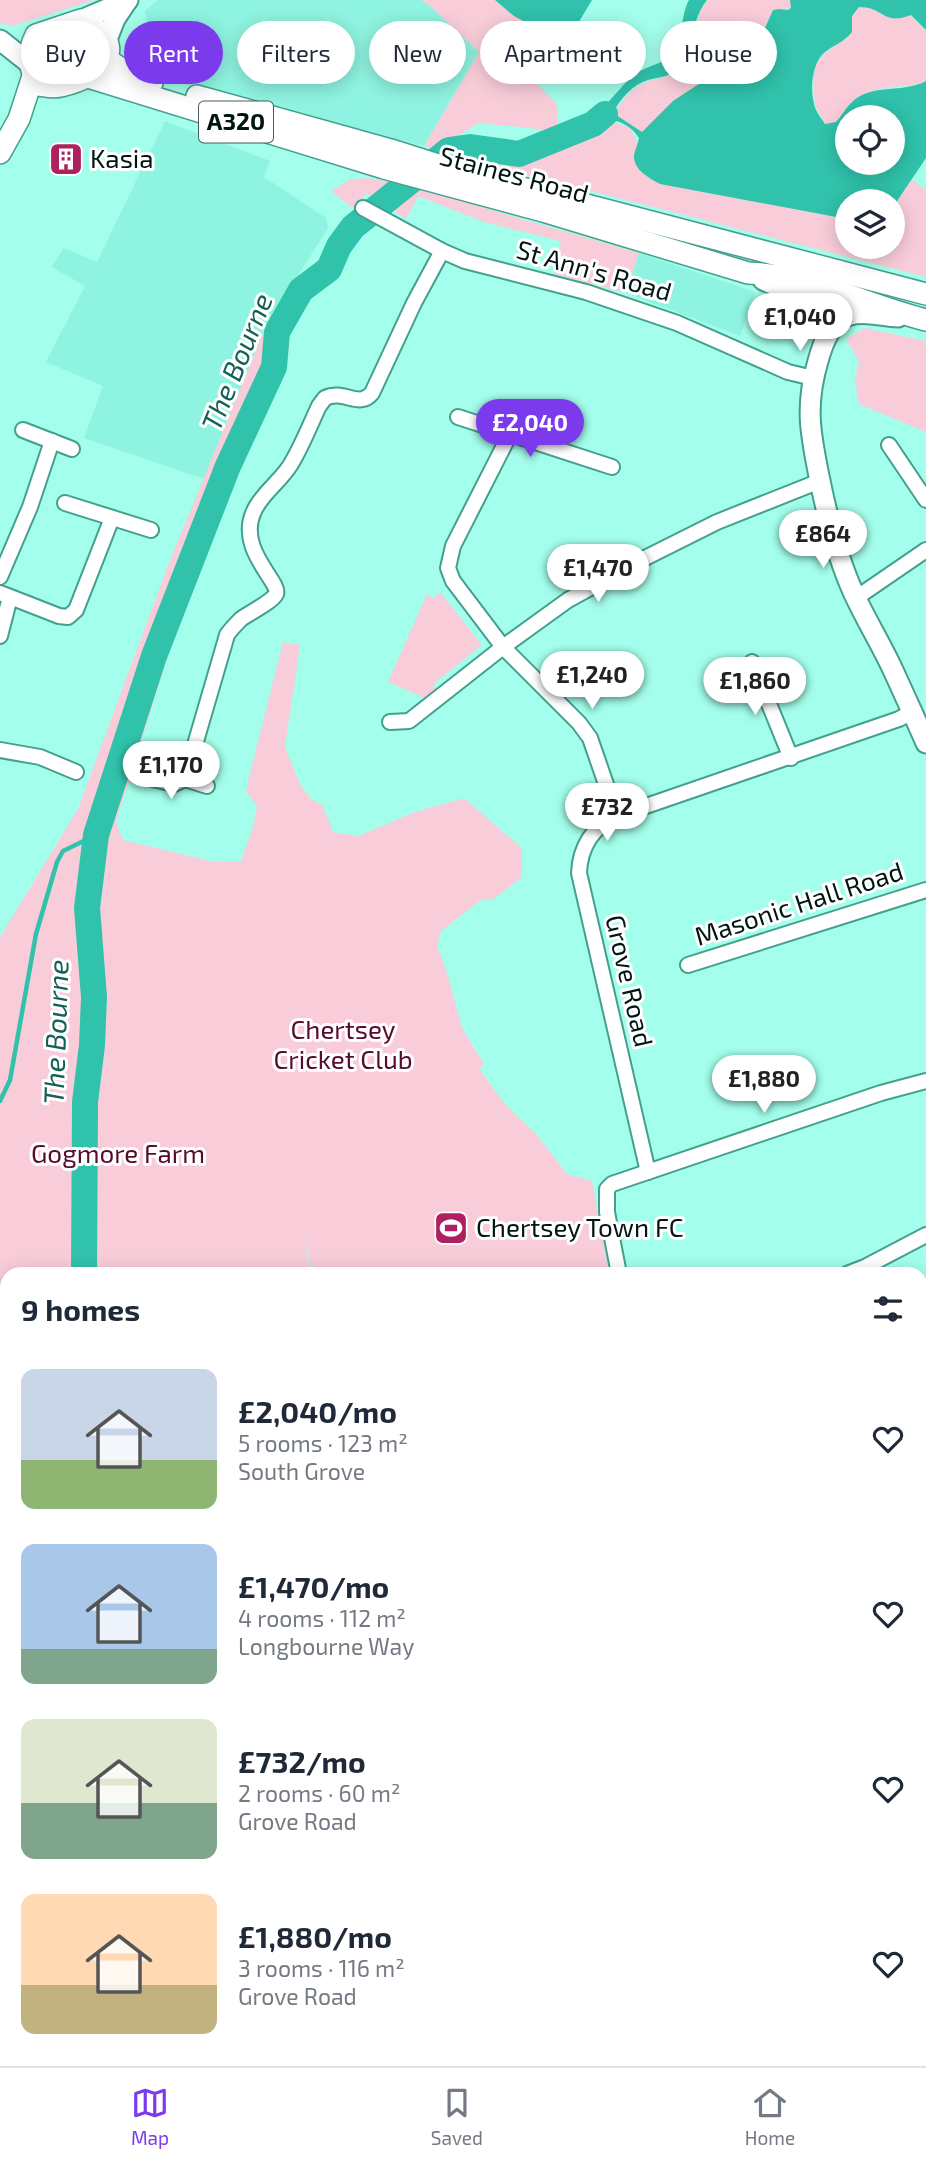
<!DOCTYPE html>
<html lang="en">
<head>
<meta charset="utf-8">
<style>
  :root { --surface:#fff; --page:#f2f2f3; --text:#1f2937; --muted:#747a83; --line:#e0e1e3; --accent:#7c3aed }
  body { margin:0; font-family:"Exo 2",sans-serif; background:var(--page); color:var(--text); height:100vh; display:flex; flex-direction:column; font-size:26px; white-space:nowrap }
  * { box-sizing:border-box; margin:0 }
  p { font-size:23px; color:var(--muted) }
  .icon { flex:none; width:38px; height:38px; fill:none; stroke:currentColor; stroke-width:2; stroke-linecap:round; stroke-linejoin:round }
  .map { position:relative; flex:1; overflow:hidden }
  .side { position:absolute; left:0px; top:1267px; width:928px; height:800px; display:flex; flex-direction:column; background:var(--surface); border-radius:21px 21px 0 0; box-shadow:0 4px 18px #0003 }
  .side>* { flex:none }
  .banner { position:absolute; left:21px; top:21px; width:886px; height:63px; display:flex; gap:14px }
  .controls { position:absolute; left:835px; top:105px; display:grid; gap:14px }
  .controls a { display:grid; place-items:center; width:70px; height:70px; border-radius:50%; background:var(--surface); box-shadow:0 4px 18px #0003; font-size:35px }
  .price { position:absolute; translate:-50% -60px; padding:0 16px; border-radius:24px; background:#fff; color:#222; font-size:23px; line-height:46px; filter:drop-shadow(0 2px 4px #0008) }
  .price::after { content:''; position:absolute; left:50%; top:42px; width:21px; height:16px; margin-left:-10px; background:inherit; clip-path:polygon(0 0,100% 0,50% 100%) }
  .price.active { background:var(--accent); color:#fff }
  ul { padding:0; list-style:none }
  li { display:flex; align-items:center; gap:21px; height:175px; padding:0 21px }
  li span { display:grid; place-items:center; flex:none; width:196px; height:140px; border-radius:14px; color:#555 }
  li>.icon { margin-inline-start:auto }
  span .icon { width:84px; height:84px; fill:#fffc; stroke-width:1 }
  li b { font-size:30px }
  h2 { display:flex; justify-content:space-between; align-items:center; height:84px; padding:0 21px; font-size:30px }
  .chip { padding:0 24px; border-radius:32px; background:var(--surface); box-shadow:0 4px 18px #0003; font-size:24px; line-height:63px }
  .chip.active { background:var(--accent); color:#fff }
  .menu { display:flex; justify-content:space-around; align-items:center; height:98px; border-top:2px solid var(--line); background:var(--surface); font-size:19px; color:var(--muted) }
  .menu a { display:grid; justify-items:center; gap:4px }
  .menu .active { color:var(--accent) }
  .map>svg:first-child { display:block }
</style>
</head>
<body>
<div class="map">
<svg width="926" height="2066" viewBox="0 0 926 2066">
  <rect width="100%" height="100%" fill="#a3feeb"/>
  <!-- built -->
  <g fill="#8ef3e0">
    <path d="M158 0H421L430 6 479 52 424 146 260 106 158 77 145 11Z"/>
    <path d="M165 121 270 161 264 177 326 218 328 228 266 326 204 479 84 438 103 386 46 362 85 286 52 267 64 248 97 262Z"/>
    <path d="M639 253 755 292 740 336 626 293Z"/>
    <path d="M7 1639V1726L0 1754V1654Z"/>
    <path d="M0 1763 7 1764V2060H54L23 2066H0Z"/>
    <path d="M921 1819H926V1882L921 1883Z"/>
    <path d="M63 2060H556L552 2066H75Z"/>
    <path d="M595 2060H703L704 2066H590Z"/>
    <path d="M726 2060H881L883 2066H727Z"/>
  </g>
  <!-- green -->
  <g fill="#f8cdd9">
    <path d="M0 0H94L12 26 0 23Z"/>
    <path d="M421 0H497L528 24 523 36 510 56 558 105 557 131 479 123 436 149 424 146 479 52 430 6Z"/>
    <path d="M708 0H790L792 3 791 8 773 10 763 32 754 40 731 46 704 82 673 101 642 132 613 113C629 93 636 81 662 78L698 21 700 10Z"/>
    <path d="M859 7C884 7 884 26 910 15L926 30V81L924 83C901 88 867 85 849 104 844 110 841 117 836 123L825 124 815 107 813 78 816 63 824 53 847 38 852 16Z"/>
    <path d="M610 120 630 128 638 143 646 176 660 184 847 219V247H892L893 207 911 179 926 190V277L465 159 529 162 577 136H588L598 132Z"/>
    <path d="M368 178 412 187 639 253 626 293 554 274 561 241 484 222 418 196 406 219 366 193 354 209 331 191 351 179Z"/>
    <path d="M266 326 290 338 289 350 181 614 116 822 123 840 215 862 241 861 253 827 257 805 246 792 249 777 283 642 300 645 285 747 300 784 311 799 322 805 332 828V832L358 836 415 812 464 798 522 848V877L492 900 482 899 441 931 437 946 447 973 462 1028 484 1064 479 1068 503 1102 537 1135 567 1174 592 1181 609 1274H313L303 1235 311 1274H7V1639L0 1654V937L78 809 167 568Z"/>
    <path d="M865 328 926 341V432L859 404 855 380 859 361 846 339Z"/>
    <path d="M440 592 482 645 433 684 439 694 428 699 388 682 427 594 434 598Z"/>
    <path d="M926 1398V1575L920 1566V1402Z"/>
  </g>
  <!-- water -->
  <g fill="#30c2ab" fill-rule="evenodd">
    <path d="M495 0H592L568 40 564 43 514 16Z"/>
    <path d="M689 0H707C696 13 693 34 687 50 686 55 684 62 682 66 674 76 659 77 648 80 632 85 620 99 613 113L642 132 673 101 711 76 735 45 761 37 773 10 779 9 788 10 791 8 790 0H926V30L911 15C882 26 885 7 859 7L852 16V32C844 42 834 45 825 52 811 63 809 94 816 110 818 115 822 119 825 124L836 122C841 117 845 109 850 104 870 82 903 94 926 81V158L893 207 892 201H847V219L660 184C649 178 633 170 634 155 635 150 638 144 639 138 633 128 622 121 610 120 598 128 593 139 577 136L571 127C597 123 614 92 633 76 645 65 665 65 675 52 683 41 680 16 689 0ZM892 117V163H847V117Z"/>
  </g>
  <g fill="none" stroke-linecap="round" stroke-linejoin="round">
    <!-- stream -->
    <g stroke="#30c2ab" stroke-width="4.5">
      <path d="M0 1101 10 1080 36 934 57 862 63 851 96 835"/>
      <path d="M0 1582 5 1589"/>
    </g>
    <!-- river -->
    <g stroke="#30c2ab" stroke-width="26">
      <path d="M84 1274 85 1102 92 1045 94 997 87 908 96 835 154 656 228 466 274 367 277 332 301 290 329 269 339 246 353 227 449 150 470 147 519 154 593 124 605 114"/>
      <path d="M0 1601 7 1585"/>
    </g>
    <!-- street casing -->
    <g stroke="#43a08f" stroke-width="18">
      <g id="street">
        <path d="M363 208 442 251 465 261 586 292 677 323 788 372 813 378"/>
        <path d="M458 417 612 467"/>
        <path d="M23 430 72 449"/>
        <path d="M510 434 453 546 448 568 453 581 503 647 579 723 590 738 617 816"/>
        <path d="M889 445 926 500"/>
        <path d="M65 503 151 530"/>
        <path d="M0 577 30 507 52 441"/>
        <path d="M0 593 59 616 68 617 76 610 112 518"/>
        <path d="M856 598 926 550"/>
        <path d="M0 636 10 597"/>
        <path d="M752 662 791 758"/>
        <path d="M390 722 409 721 503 647 568 600 645 558 717 522 820 481"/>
        <path d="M0 750 40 757 76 772"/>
        <path d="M144 777 174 784 185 779 207 786"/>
        <path d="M185 779 227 635C231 629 236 624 241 619 249 613 272 602 276 594 281 582 236 549 254 511 262 493 281 481 291 464 302 446 310 425 319 406L325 398C344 389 359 409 372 393L414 303 442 251"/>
        <path d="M688 965 926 890"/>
        <path d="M648 1172 579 873C580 847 593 826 617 816L899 719 912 712"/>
        <path d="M619 1274 607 1212V1189L612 1184 881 1093 926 1081"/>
        <path d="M847 1274 865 1267 926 1235"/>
        <path d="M920 1584 926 1594"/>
        <path d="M288 2060 289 2066"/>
      </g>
    </g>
    <!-- secondary casing -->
    <g stroke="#43a08f" stroke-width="23">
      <g id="secondary">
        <path d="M81 20 128 0"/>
        <path d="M0 40 29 63"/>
        <path d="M106 42 115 19 127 1"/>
        <path d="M763 280C782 289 812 292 820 316 823 323 823 331 825 339"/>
        <path d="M898 317C883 317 865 310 850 315 831 320 823 343 818 361 805 405 810 432 819 476 827 516 837 557 854 594 866 620 881 644 893 670 904 694 915 718 926 743"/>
        <path d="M920 1374 926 1369"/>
        <path d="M0 1883H7"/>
        <path d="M0 2006 7 2017"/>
        <path d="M48 2060 56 2066"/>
        <path d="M717 2060V2066"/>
        <path d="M569 2066 574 2060"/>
      </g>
    </g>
    <!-- primary casing -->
    <g stroke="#43a08f" stroke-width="24">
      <g id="primary">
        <path d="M81 20C133 44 103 77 61 86 54 88 46 86 39 85 28 68 27 52 36 35Z"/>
        <path d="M108 60 131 75 152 83"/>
        <path d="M88 77 384 168 543 211 748 273C809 275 867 305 926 320"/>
        <path d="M197 96 391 150 457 171 926 294"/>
        <path d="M0 153 19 119 33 76"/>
      </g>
    </g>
    <!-- street -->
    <use href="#street" stroke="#fff" stroke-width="14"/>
    <!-- secondary -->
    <use href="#secondary" stroke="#fff" stroke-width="19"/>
    <!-- primary -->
    <use href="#primary" stroke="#fff" stroke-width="21"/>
  </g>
  <!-- icons -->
  <defs>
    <g id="building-square" transform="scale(1.75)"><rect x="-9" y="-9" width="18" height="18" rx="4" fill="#ad2160" stroke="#fff"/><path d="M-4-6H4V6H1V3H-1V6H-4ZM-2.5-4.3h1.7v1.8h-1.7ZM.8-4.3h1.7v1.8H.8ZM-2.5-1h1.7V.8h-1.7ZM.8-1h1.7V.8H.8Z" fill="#fff"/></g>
    <g id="stadium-square" transform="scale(1.75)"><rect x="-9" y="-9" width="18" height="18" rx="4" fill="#ad2160" stroke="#fff"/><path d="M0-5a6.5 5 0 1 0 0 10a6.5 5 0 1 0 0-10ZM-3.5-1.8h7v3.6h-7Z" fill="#fff"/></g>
  </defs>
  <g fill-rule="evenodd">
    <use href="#building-square" x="66" y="159"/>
    <use href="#stadium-square" x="451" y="1228"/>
  </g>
  <g text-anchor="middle" stroke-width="6" stroke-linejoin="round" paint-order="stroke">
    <!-- shield labels -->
    <rect fill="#fff" stroke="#4c5c59" stroke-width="2" x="199" y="101.5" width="74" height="41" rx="5"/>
    <g font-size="24" font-weight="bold" fill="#001612">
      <text x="236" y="130">A320</text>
    </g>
    <!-- poi labels -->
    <g font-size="26" fill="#001612" stroke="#fff" text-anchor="start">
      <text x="90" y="168">Kasia</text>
      <text x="476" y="1237">Chertsey Town FC</text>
    </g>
    <!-- street labels -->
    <g font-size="26" fill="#001612" stroke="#fff">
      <text transform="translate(514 175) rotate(15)" y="9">Staines Road</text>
      <text transform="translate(594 271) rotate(16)" y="9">St Ann's Road</text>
      <text transform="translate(799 904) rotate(-18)" y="9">Masonic Hall Road</text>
      <text transform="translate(629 981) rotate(77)" y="9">Grove Road</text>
    </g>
    <!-- park labels -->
    <g font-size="26" fill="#570b2d" stroke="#fff">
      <text x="343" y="1039">Chertsey<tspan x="343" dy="30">Cricket Club</tspan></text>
      <text x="118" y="1163">Gogmore Farm</text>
    </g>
    <!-- water labels -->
    <g font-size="28" font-style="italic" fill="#136054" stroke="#fff">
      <text transform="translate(237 362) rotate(-68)" y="10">The Bourne</text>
      <text transform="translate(56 1032) rotate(-88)" y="10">The Bourne</text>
    </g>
  </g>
</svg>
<div class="controls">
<a><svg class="icon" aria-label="locate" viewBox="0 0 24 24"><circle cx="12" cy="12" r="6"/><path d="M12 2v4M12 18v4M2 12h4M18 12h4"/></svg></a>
<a><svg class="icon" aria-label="layers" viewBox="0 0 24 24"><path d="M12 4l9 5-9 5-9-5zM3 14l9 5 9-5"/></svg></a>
</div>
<b class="price" style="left:800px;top:353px">£1,040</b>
<b class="price active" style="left:530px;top:459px">£2,040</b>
<b class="price" style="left:823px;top:570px">£864</b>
<b class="price" style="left:598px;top:604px">£1,470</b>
<b class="price" style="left:592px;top:711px">£1,240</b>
<b class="price" style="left:755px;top:717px">£1,860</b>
<b class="price" style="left:171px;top:801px">£1,170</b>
<b class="price" style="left:607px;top:843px">£732</b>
<b class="price" style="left:764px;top:1115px">£1,880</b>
<div class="banner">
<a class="chip">Buy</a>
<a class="chip active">Rent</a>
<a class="chip">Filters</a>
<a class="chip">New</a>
<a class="chip">Apartment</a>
<a class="chip">House</a>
</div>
<section class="side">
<h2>9 homes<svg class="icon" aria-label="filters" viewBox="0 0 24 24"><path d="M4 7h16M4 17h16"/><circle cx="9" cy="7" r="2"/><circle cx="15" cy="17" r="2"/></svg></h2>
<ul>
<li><span style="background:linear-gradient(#c9d6e8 65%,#8fb573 0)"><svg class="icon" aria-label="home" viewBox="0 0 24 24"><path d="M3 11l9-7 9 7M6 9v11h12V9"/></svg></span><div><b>£2,040/mo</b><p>5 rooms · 123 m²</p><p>South Grove</p></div><svg class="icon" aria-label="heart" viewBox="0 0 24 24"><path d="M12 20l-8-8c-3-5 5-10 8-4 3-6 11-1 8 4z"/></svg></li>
<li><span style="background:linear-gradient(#a9c7e8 75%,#7fa58c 0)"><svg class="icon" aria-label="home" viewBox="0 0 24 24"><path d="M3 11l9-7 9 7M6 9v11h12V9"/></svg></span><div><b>£1,470/mo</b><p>4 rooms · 112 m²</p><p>Longbourne Way</p></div><svg class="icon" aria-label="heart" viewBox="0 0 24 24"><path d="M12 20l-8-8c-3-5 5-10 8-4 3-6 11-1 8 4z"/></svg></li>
<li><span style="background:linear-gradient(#dfe7d0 60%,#7fa58c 0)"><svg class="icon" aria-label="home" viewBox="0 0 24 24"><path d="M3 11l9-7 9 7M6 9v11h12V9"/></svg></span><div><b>£732/mo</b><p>2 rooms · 60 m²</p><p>Grove Road</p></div><svg class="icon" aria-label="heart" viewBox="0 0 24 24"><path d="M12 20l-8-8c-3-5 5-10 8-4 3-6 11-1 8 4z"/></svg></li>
<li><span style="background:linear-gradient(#ffd9b3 65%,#c2b280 0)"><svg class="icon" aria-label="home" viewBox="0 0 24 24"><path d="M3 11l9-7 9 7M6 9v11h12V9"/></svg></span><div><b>£1,880/mo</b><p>3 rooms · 116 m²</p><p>Grove Road</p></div><svg class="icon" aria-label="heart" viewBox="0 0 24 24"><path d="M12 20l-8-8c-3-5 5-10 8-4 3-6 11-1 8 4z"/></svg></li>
</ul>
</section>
</div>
<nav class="menu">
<a class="active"><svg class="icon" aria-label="map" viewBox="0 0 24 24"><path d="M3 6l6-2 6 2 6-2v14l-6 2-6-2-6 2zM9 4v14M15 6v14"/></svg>Map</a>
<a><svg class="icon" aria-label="saved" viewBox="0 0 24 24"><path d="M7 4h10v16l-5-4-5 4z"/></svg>Saved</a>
<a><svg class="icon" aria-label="home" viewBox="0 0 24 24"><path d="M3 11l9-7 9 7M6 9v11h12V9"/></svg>Home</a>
</nav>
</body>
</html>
